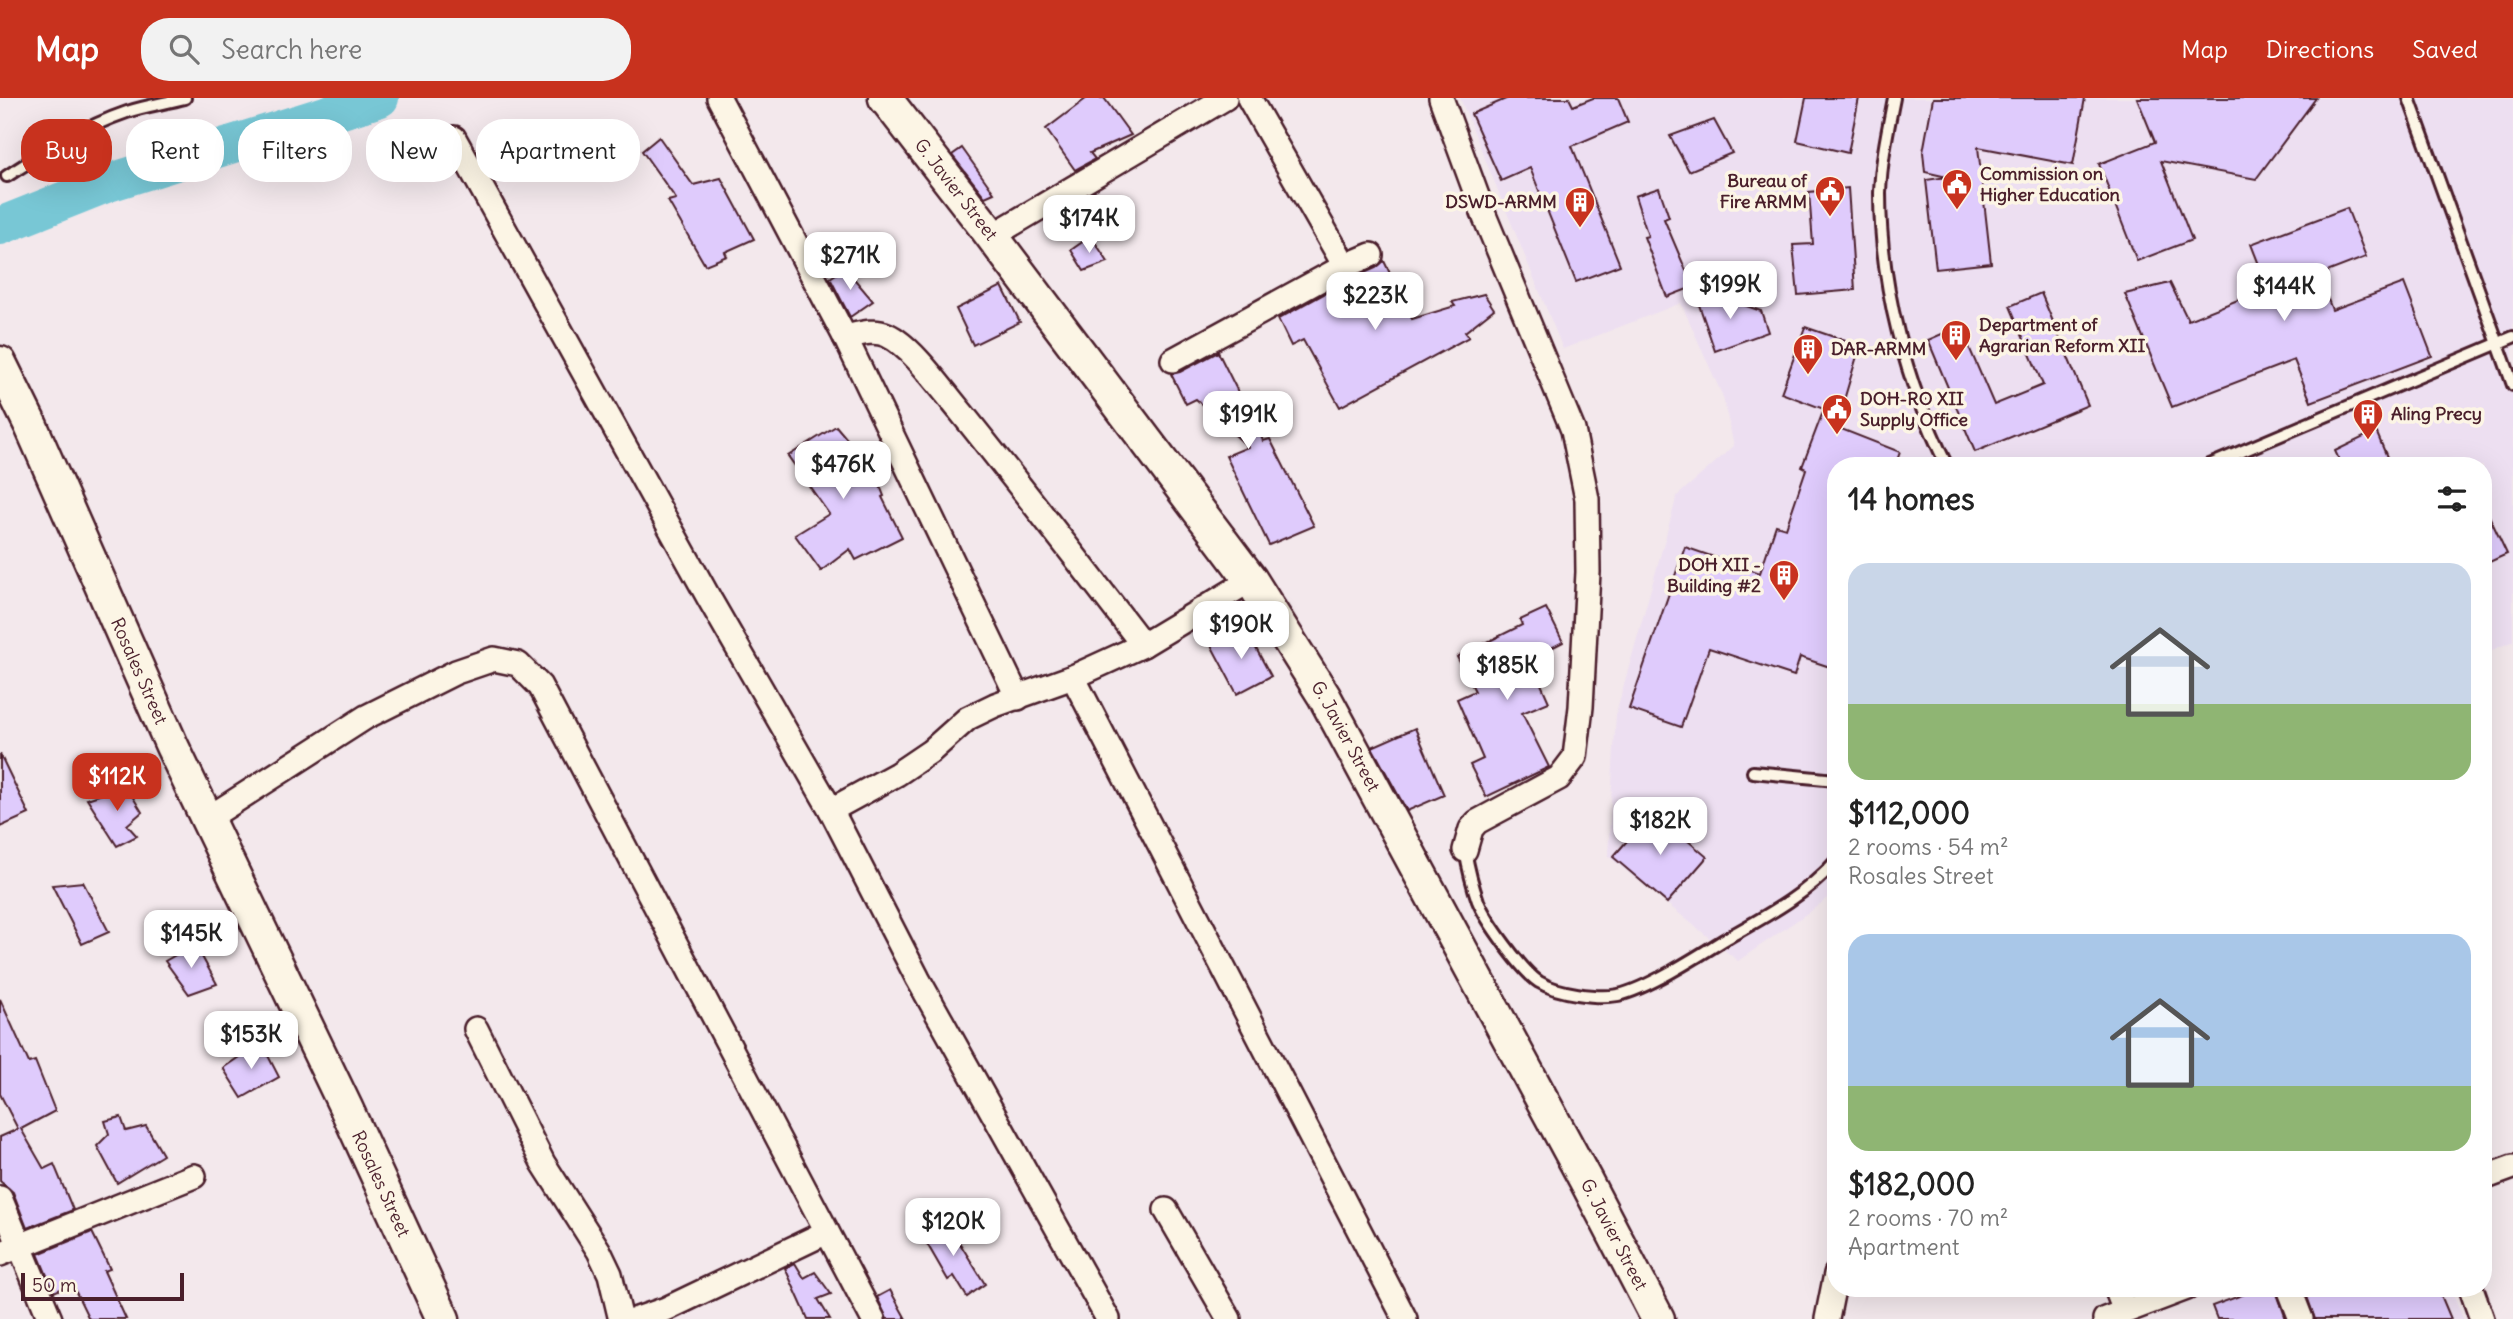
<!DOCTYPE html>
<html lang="en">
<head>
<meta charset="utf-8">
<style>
  :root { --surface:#fff; --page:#f2f2f2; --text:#222; --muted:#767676; --accent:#c8321e }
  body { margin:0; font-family:Delius,sans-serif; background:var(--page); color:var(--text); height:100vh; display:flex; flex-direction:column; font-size:26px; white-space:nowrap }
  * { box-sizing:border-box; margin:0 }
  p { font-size:23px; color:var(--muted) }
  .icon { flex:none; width:38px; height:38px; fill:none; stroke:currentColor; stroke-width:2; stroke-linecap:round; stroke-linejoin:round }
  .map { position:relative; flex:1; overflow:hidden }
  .panel { position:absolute; left:1827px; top:359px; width:665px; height:840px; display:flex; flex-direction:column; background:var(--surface); border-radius:28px; box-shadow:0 7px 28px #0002 }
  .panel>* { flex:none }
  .guide { position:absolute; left:21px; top:21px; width:665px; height:63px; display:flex; gap:14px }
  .scale { position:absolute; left:21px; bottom:18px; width:163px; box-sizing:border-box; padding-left:7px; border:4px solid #4a1f2b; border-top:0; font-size:19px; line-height:24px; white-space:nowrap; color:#4a1f2b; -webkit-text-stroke:5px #fcf5e5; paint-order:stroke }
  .price { position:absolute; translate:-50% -60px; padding:0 16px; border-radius:14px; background:#fff; color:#222; font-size:23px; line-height:46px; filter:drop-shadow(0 2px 4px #0008) }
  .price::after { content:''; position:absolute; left:50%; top:42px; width:21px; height:16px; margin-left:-10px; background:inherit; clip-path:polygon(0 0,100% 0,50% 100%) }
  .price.selected { background:var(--accent); color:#fff }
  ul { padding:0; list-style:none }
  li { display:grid; align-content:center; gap:14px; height:371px; padding:0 21px }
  li span { display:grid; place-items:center; height:217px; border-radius:21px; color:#555 }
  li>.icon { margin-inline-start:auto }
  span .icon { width:126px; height:126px; fill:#fffc; stroke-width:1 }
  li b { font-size:30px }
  h2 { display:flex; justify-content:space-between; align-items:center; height:84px; padding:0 21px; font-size:30px }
  .pill { padding:0 24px; border-radius:28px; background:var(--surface); box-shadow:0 7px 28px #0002; font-size:24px; line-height:63px }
  .pill.selected { background:var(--accent); color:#fff }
  header { display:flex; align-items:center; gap:42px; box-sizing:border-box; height:98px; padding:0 35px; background:var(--accent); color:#fff }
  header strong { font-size:33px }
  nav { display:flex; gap:38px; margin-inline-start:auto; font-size:24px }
  .search { width:490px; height:63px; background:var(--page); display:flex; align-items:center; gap:18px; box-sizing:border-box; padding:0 24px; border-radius:28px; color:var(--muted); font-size:26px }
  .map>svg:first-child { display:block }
</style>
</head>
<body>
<header>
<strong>Map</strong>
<div class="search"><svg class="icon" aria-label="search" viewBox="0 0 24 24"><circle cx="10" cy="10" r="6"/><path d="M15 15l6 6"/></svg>Search here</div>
<nav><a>Map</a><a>Directions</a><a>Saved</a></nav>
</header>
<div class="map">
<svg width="2513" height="1221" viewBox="0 0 2513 1221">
  <rect width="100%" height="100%" fill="#f3e8ec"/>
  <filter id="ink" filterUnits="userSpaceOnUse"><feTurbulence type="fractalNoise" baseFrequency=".0143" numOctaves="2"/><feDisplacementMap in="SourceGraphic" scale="14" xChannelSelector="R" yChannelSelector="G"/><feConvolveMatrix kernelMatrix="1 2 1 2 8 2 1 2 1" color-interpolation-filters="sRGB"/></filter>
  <g filter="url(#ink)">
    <!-- built -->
    <g fill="#eddff1">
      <path d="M1460 0H2513V543L2483 556V368H1836V793L1819 807 1738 863 1608 758 1616 615 1677 398 1734 348 1723 299 1681 205 1563 251Z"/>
      <path d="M2446 1190H2451L2463 1221H2367Z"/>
    </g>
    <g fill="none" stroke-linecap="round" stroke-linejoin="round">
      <!-- river -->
      <path stroke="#78c7d5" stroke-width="38" d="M0 128 108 85 380 0"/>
    </g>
    <!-- building -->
    <g fill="#dfcbfc" stroke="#4a1f2b" stroke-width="2">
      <path d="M1087 0H1104L1131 37 1090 55 1095 61 1075 72 1046 31Z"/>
      <path d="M1508 0H1569L1573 8 1593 0H1618L1628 24 1572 48 1620 167 1576 184 1530 70 1501 83 1471 16Z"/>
      <path d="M1806 0H1859L1848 55 1797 43Z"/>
      <path d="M1933 0H2085L2073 67 1978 49 1991 165 1936 171 1926 82 1947 79 1925 74 1923 54Z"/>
      <path d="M2137 0H2316L2256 81 2161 63 2192 142 2137 163 2099 66 2155 44Z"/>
      <path d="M1714 22 1732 55 1689 73 1670 38Z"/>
      <path d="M659 39 693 87 721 80 754 141 725 154 727 158 705 167 668 103 676 101 642 53Z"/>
      <path d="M962 50 994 95 985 99 952 57Z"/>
      <path d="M1659 90 1669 119 1664 121 1693 189 1667 199 1644 139 1648 138 1635 98Z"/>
      <path d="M1848 90 1855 192 1798 197 1793 147 1813 146 1809 94Z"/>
      <path d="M2347 110 2366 159 2319 177 2332 212 2404 185 2432 258 2311 304 2294 262 2172 309 2125 196 2170 185 2188 222 2268 190 2251 146Z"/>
      <path d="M1091 138 1108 164 1084 173 1071 152Z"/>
      <path d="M1384 163 1412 221 1455 208 1452 204 1484 196 1494 211 1465 234 1469 239 1340 309 1303 242 1291 248 1278 221 1351 181 1376 170Z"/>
      <path d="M845 170 873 203 850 219 830 180Z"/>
      <path d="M1002 188 1020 224 973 247 956 211Z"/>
      <path d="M2041 195 2088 307 1975 354 1928 242 1960 228 1994 307 2043 287 2010 208Z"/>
      <path d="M1712 196 1761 213 1768 234 1715 253 1697 201Z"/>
      <path d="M1805 229 1860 248 1836 329 1900 354 1895 368H1836V571L1800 559 1794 578 1709 550 1681 629 1629 611 1685 449 1760 475 1776 427 1786 430 1806 371 1802 369 1824 311 1781 295Z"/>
      <path d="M1218 254 1243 304 1247 302 1263 343 1270 341 1314 428 1269 447 1226 358 1248 349 1196 301 1186 306 1171 276 1180 274Z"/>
      <path d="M836 328 874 373 884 398 882 399 902 439 856 462 850 451 821 473 795 437 829 416 788 358Z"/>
      <path d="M2376 333 2387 359 2367 368H2342L2335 353Z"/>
      <path d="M2483 405 2507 456 2483 467Z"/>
      <path d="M1546 510 1563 544 1530 561 1549 604 1522 615 1549 669 1486 699 1470 667 1483 661 1457 601 1475 593 1457 559 1522 527 1520 522Z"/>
      <path d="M1245 530 1271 578 1237 596 1211 547Z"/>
      <path d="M1415 630 1444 697 1407 713 1372 649Z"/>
      <path d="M0 656 29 716 0 729Z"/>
      <path d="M126 688 142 714 127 727 137 738 117 748 87 701Z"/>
      <path d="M1653 713 1707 759 1667 805 1613 759Z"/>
      <path d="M83 784 109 834 82 846 52 787Z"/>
      <path d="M195 846 217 886 189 896 165 863Z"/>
      <path d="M0 901 29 965 35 963 55 1013 21 1031 44 1071 54 1066 73 1112 27 1130 13 1094 0 1083V1039L18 1031 0 996Z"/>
      <path d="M261 944 279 979 242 1000 223 970Z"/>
      <path d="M121 1019 126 1033 146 1028 163 1057 117 1085 97 1048 109 1036 105 1023Z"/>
      <path d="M946 1123 985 1186 967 1199 954 1178 948 1182 922 1137Z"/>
      <path d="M92 1134 110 1171 104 1173 126 1221H89L72 1186 54 1194 38 1156Z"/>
      <path d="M795 1165 804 1180 815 1174 831 1196 818 1201 830 1221H808L785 1170Z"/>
      <path d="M2261 1190H2275L2286 1221H2217L2212 1208Z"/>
      <path d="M2304 1190H2438L2451 1221H2315Z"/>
      <path d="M890 1192 906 1221H887L877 1199Z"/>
    </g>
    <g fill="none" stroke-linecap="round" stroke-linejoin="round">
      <!-- lane casing -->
      <g stroke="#4a1f2b" stroke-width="16">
        <g id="lane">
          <path d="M1894 0C1888 31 1881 63 1880 95 1880 188 1906 285 1947 368"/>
          <path d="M2409 0 2513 287"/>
          <path d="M7 78C46 53 83 29 127 14 145 8 166 5 185 0"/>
          <path d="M2207 368 2513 239"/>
          <path d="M1753 674 1836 682"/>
          <path d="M1465 752C1468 769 1472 786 1478 803 1486 823 1522 873 1539 884 1557 895 1598 901 1618 897 1647 891 1700 857 1727 840 1766 818 1806 797 1836 763"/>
        </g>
      </g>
      <!-- street casing -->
      <g stroke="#4a1f2b" stroke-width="28">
        <g id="street">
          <path d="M719 0 845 239 1018 600"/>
          <path d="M1249 0 1345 168"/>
          <path d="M1441 0 1484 117 1573 332 1587 401 1588 474 1581 609 1575 659 1559 680 1477 724 1471 731 1465 752"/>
          <path d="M454 40 710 502 831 712 918 881 1108 1221"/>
          <path d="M992 138 1225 0"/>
          <path d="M845 239C859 236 874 231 887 237 912 248 943 293 961 314 1023 391 1083 469 1143 547"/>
          <path d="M1173 262 1345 168 1371 157"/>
          <path d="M1073 579 1405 1221"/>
          <path d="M831 712 897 676 931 653 968 620 995 607 1073 579 1143 547 1251 482"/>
          <path d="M207 721 366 619 456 574 494 561 518 566 540 588 873 1221"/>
          <path d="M476 931 543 1065 599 1153 610 1176 620 1218"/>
          <path d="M2483 1080 2513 1069"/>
          <path d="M0 1100 50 1221"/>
          <path d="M1166 1112 1229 1221"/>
          <path d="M0 1156 194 1078"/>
          <path d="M2116 1190 2125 1213"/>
          <path d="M2289 1190 2301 1221"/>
          <path d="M2471 1190 2482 1221"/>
          <path d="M637 1221 666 1211 827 1134"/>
          <path d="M1827 1221 1836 1176"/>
          <path d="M2105 1221 2187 1190"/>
        </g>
      </g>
      <!-- secondary casing -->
      <g stroke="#4a1f2b" stroke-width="37">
        <g id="secondary">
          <path id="s1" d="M885 0 985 129 1251 482 1324 598 1586 1083 1658 1221"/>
          <path id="s2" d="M0 265 31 328 172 648 346 1010 443 1221"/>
        </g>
      </g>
      <!-- lane -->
      <use href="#lane" stroke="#fcf5e5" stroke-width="10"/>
      <!-- street -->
      <use href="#street" stroke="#fcf5e5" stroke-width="23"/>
      <!-- secondary -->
      <use href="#secondary" stroke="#fcf5e5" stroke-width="32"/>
    </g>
  </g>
  <!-- icons -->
  <defs>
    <g id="civic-pin" transform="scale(1.575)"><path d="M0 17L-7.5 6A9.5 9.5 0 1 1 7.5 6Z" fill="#c8321e" stroke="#fcf5e5"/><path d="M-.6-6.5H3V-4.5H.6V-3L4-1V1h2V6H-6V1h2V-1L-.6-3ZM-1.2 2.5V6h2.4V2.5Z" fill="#fff"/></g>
    <g id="building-pin" transform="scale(1.575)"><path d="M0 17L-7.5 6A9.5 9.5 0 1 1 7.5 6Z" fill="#c8321e" stroke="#fcf5e5"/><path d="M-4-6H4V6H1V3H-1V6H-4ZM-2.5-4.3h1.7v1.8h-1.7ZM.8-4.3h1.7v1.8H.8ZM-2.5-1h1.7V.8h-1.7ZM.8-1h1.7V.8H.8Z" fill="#fff"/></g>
  </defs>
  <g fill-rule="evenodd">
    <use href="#civic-pin" x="1957" y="86"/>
    <use href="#civic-pin" x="1830" y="93"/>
    <use href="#building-pin" x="1580" y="104"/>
    <use href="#building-pin" x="1956" y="237"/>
    <use href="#building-pin" x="1808" y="251"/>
    <use href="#civic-pin" x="1837" y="311"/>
    <use href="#building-pin" x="2368" y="316"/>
    <use href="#building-pin" x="1784" y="477"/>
  </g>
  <g text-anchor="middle" stroke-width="7" stroke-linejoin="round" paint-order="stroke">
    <!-- poi labels -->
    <g font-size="18" font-weight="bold" fill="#4a1f2b" stroke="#fcf5e5" text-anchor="start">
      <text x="1980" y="82">Commission on<tspan x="1980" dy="21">Higher Education</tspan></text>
      <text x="1807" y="89" text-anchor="end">Bureau of<tspan x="1807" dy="21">Fire ARMM</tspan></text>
      <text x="1557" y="110" text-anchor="end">DSWD-ARMM</text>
      <text x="1979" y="233">Department of<tspan x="1979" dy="21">Agrarian Reform XII</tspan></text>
      <text x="1831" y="257">DAR-ARMM</text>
      <text x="1860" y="307">DOH-RO XII<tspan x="1860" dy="21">Supply Office</tspan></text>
      <text x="2391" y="322">Aling Precy</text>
      <text x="1761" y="473" text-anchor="end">DOH XII -<tspan x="1761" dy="21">Building #2</tspan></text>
    </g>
    <!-- street labels -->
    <g font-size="18" fill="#4a1f2b" stroke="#fcf5e5">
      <text dy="6" stroke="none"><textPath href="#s1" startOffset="116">G. Javier Street</textPath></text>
      <text dy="6" stroke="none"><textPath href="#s2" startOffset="338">Rosales Street</textPath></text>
      <text dy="6" stroke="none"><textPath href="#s1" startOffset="788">G. Javier Street</textPath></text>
      <text dy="6" stroke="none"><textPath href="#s2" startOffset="905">Rosales Street</textPath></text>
      <text dy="6" stroke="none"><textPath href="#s1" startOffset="1354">G. Javier Street</textPath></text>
    </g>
  </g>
</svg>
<div class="scale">50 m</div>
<b class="price" style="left:1089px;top:157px">$174K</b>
<b class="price" style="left:850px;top:194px">$271K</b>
<b class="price" style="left:1730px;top:223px">$199K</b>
<b class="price" style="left:2284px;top:225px">$144K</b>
<b class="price" style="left:1375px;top:234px">$223K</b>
<b class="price" style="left:1248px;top:353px">$191K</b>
<b class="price" style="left:843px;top:403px">$476K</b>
<b class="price" style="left:1241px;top:563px">$190K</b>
<b class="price" style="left:1507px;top:604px">$185K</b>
<b class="price selected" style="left:117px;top:715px">$112K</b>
<b class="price" style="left:1660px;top:759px">$182K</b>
<b class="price" style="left:191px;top:872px">$145K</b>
<b class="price" style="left:251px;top:973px">$153K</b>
<b class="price" style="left:953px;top:1160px">$120K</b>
<div class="guide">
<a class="pill selected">Buy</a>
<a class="pill">Rent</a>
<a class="pill">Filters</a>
<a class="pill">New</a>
<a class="pill">Apartment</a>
</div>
<section class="panel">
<h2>14 homes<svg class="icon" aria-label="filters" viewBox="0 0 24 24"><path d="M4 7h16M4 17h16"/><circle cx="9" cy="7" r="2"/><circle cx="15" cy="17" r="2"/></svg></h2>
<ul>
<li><span style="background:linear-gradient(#c9d6e8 65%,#8fb573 0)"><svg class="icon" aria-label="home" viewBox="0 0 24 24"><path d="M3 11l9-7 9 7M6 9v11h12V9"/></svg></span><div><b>$112,000</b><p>2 rooms · 54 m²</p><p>Rosales Street</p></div></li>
<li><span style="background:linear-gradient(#a9c7e8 70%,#8fb573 0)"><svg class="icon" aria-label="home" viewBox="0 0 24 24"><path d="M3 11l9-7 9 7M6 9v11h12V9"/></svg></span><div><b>$182,000</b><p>2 rooms · 70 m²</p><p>Apartment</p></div></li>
</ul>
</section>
</div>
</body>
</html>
